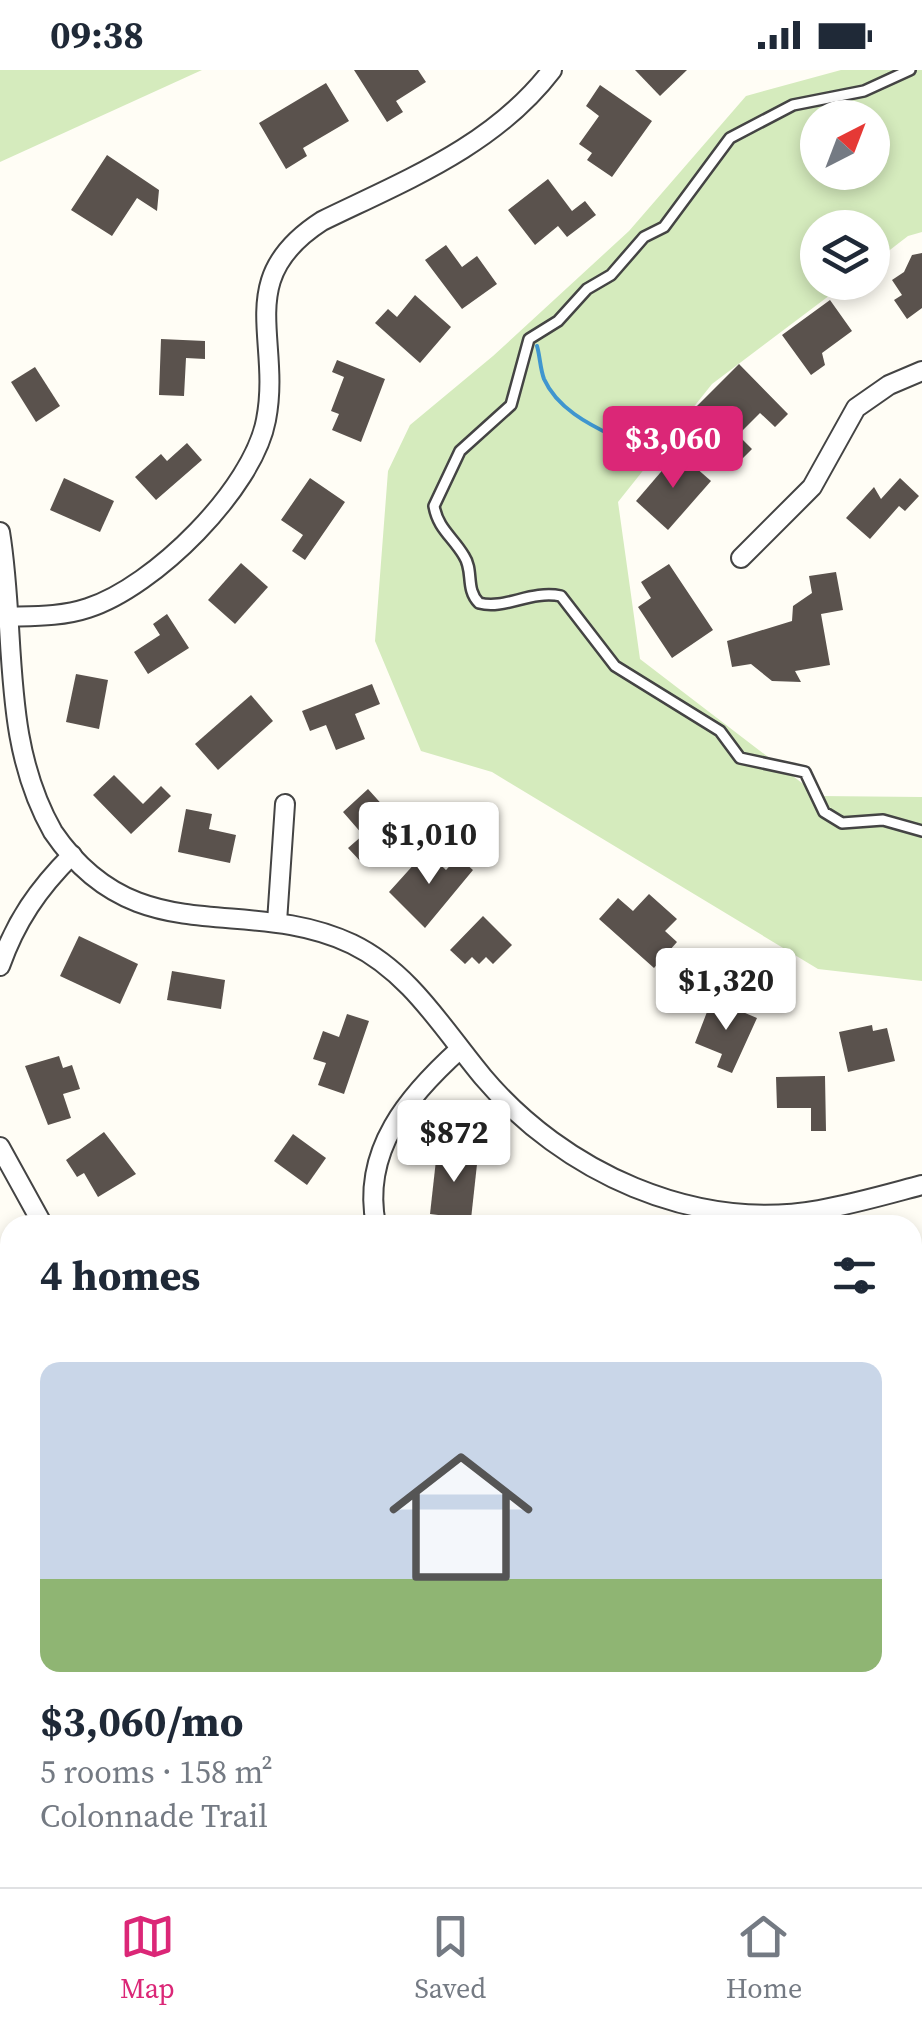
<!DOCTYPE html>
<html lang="en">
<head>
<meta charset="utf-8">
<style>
  :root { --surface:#fff; --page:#f2f2f3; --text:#1f2937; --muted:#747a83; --line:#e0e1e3; --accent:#db2777 }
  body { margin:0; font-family:"Source Serif 4",serif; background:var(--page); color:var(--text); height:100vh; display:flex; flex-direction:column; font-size:38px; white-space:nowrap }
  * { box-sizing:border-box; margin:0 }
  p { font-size:32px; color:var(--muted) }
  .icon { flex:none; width:55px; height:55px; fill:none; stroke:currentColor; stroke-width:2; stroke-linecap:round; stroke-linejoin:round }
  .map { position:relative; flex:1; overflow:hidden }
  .panel { position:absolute; left:0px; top:1145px; width:922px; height:672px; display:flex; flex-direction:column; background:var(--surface); border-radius:30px 30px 0 0; box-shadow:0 5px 15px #0003 }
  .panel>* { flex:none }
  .needle { width:65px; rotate:42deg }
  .fabs { position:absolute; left:800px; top:30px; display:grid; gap:20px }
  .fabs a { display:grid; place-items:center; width:90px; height:90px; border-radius:50%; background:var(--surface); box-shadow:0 5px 15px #0003; font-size:50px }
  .price { position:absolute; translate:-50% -85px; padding:0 22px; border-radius:10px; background:#fff; color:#222; font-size:32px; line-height:65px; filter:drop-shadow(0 2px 5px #0008) }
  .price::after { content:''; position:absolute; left:50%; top:60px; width:30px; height:22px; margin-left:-15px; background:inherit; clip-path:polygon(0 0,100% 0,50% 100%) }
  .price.selected { background:var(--accent); color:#fff }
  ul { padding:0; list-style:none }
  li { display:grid; align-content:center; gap:20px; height:530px; padding:0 40px }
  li+li { border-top:2px solid var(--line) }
  li span { display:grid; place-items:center; height:310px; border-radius:20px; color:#555 }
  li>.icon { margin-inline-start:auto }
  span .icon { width:180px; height:180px; fill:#fffc; stroke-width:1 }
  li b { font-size:42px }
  h2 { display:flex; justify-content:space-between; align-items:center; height:120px; padding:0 40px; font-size:42px }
  .status { display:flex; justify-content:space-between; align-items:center; height:70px; padding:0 50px; background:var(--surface); direction:ltr }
  .status svg { height:28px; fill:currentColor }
  .tab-bar { display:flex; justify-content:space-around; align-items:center; height:140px; border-top:2px solid var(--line); background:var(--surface); font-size:28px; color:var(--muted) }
  .tab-bar a { display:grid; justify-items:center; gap:5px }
  .tab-bar .selected { color:var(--accent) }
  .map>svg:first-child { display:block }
</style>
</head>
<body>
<div class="status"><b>09:38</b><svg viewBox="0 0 49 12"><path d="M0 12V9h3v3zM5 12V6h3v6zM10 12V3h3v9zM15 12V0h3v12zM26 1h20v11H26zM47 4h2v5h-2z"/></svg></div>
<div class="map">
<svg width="922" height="1817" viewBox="0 0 922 1817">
  <rect width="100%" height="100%" fill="#fffdf5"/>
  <!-- green -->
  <g fill="#d5ebbd" fill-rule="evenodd">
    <path d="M0 0H202L0 92Z"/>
    <path d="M841 0H922V162L908 166 873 193 872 158H818V212L846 213 712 314 618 432 640 589 819 726 922 727V911L818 899 492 702 421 681 375 571 388 401 410 355 493 286 629 161 746 26ZM818 48H872V102H818Z"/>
  </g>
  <!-- forest -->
  <g fill="#b9dc9c">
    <path d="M0 1389 10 1390V1772L0 1767Z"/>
    <path d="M72 1808H282L301 1817H84Z"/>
  </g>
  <!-- water -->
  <path fill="#b9e0f7" stroke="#3f96cf" stroke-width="2.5" d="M0 1755 10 1759V1808H102L117 1817H0Z"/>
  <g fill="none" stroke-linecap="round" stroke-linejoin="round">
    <!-- stream -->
    <path stroke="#3f96cf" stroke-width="4" d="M537 276C540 286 540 298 544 309 557 338 588 354 615 367"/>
  </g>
  <!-- building -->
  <g fill="#5a524d">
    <path d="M354 0H418L426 12 396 31 403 42 387 52Z"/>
    <path d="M635 0H687L660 26Z"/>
    <path d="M326 13 349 51 303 78 307 86 286 99 259 53Z"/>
    <path d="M600 15 652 51 612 107 587 90 592 83 579 74 599 46 586 36Z"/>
    <path d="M107 85 159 120 157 141 137 128 112 166 71 140Z"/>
    <path d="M548 109 572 141 585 131 596 145 567 167 558 156 535 175 508 140Z"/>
    <path d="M446 175 462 197 477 186 497 214 462 239 425 190Z"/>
    <path d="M922 183V238L907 249 894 230 902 225 892 210 904 202 912 185Z"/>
    <path d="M415 225 451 257 420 293 375 253 388 239 397 247Z"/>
    <path d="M830 230 852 261 822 283 825 295 811 305 782 265Z"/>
    <path d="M161 269 205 271V289L186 288 184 326 159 325Z"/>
    <path d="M337 290 385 309 361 372 332 360 339 344 331 341 344 307 332 302Z"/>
    <path d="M739 294 788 344 775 357 760 343 738 365 752 379 738 393 689 344Z"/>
    <path d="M35 297 60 336 36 352 11 312Z"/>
    <path d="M187 373 202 390 156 430 135 407 161 384 167 391Z"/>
    <path d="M678 382 711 411 668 460 636 431Z"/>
    <path d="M64 408 114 431 100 462 50 440Z"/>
    <path d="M310 408 345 432 305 490 292 481 303 465 281 450Z"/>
    <path d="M900 408 919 426 905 441 899 436 870 469 846 448 874 417 881 429Z"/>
    <path d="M241 493 268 517 235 554 208 530Z"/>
    <path d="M669 494 713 560 672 588 638 537 651 528 641 512Z"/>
    <path d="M836 502 843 540 821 544 830 595 795 601 801 612 772 611 751 594 732 597 727 571 792 551 793 536 812 523 809 506Z"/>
    <path d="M167 544 189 578 148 604 134 582 160 565 153 554Z"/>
    <path d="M76 604 108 610 99 659 66 652Z"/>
    <path d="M372 614 380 634 355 644 365 669 336 680 326 655 310 661 302 641Z"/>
    <path d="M251 625 273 651 218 700 195 674Z"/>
    <path d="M114 705 143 734 161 716 171 726 131 764 93 725Z"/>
    <path d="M368 719 395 749 376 768 382 775 362 793 348 778 363 765 343 742Z"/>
    <path d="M186 739 212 744 209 759 236 765 230 793 178 782Z"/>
    <path d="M426 781 446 800 458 787 473 800 425 858 389 822Z"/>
    <path d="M649 824 677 849 665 861 677 872 654 898 599 849 618 828 633 841Z"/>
    <path d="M483 846 512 875 493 894 486 887 479 894 472 887 465 894 450 880Z"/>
    <path d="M79 866 138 894 120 934 60 906Z"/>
    <path d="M172 901 225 910 221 939 167 930Z"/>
    <path d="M712 929 757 948 732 1003 717 997 722 984 695 973Z"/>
    <path d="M347 944 369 951 344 1024 318 1015 326 993 313 989 323 961 339 967Z"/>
    <path d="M872 955 873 961 887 958 895 991 848 1002 839 962Z"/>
    <path d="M59 986 63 998 72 995 80 1019 63 1024 71 1048 48 1055 25 996Z"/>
    <path d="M825 1006 826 1061H811V1038H777L776 1007Z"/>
    <path d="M104 1062 136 1104 98 1127 84 1103 77 1107 66 1090Z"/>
    <path d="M293 1064 326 1088 307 1115 274 1091Z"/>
    <path d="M437 1081 478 1085 471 1149 430 1144Z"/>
  </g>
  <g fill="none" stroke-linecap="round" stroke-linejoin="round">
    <!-- service casing -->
    <g stroke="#444" stroke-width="14">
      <path id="service" d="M910 0 864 21 793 35 730 68 664 157 644 167 611 205 587 219 558 251 529 269 511 335 460 381 434 436C438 459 453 467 464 486 474 501 465 519 479 533 505 540 530 520 561 526L615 596 720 661 740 688 805 702 824 742 842 753 883 750 922 761"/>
    </g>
    <!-- minor casing -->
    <g stroke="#444" stroke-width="22">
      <g id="minor">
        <path d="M0 462C17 566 0 669 53 762 137 885 244 823 352 874 410 902 443 959 483 1007 563 1102 694 1162 819 1140 854 1134 888 1124 922 1115"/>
        <path d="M741 488 812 417 856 338 889 315 922 301"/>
        <path d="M5 547C32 546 61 547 88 538 154 517 253 419 266 350 282 268 232 209 322 151 406 110 494 76 552 0"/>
        <path d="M277 852 285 734"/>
        <path d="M0 896C16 851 38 819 72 785"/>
        <path d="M0 1077 43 1155"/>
        <path d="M376 1155C361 1080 409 1025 460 979"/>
        <path d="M912 1598 922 1591"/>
        <path d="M912 1752 922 1754"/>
      </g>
    </g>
    <!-- path -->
    <g stroke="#333" stroke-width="2.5" stroke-dasharray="10 5" stroke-linecap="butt">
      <path d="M0 1669 10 1673"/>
      <path d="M0 1748 10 1752"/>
      <path d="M132 1808 171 1817"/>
      <path d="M179 1808 183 1817"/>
    </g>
    <!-- service -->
    <use href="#service" stroke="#fff" stroke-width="9"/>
    <!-- minor -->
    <use href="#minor" stroke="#fff" stroke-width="18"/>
  </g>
</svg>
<div class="fabs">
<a><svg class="needle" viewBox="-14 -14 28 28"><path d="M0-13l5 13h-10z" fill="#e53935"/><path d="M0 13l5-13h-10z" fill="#747a83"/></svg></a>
<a><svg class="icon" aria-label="layers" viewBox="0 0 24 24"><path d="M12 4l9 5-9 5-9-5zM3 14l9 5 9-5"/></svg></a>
</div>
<b class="price selected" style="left:673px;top:421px">$3,060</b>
<b class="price" style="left:429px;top:817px">$1,010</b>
<b class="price" style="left:726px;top:963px">$1,320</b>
<b class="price" style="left:454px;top:1115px">$872</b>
<section class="panel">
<h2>4 homes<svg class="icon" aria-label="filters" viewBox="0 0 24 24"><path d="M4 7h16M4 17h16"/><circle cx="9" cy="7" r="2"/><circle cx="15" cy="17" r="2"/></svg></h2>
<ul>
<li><span style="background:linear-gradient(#c9d6e8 70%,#8fb573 0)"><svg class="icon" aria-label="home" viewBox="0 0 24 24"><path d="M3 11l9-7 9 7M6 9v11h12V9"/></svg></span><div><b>$3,060/mo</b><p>5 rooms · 158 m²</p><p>Colonnade Trail</p></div></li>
</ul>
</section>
</div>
<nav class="tab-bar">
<a class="selected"><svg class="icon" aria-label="map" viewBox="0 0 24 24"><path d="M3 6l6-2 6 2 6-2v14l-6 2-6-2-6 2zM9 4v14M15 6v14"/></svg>Map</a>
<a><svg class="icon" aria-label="saved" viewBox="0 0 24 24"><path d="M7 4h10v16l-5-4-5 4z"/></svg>Saved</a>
<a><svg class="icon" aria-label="home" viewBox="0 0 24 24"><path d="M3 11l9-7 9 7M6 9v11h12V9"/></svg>Home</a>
</nav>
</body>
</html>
